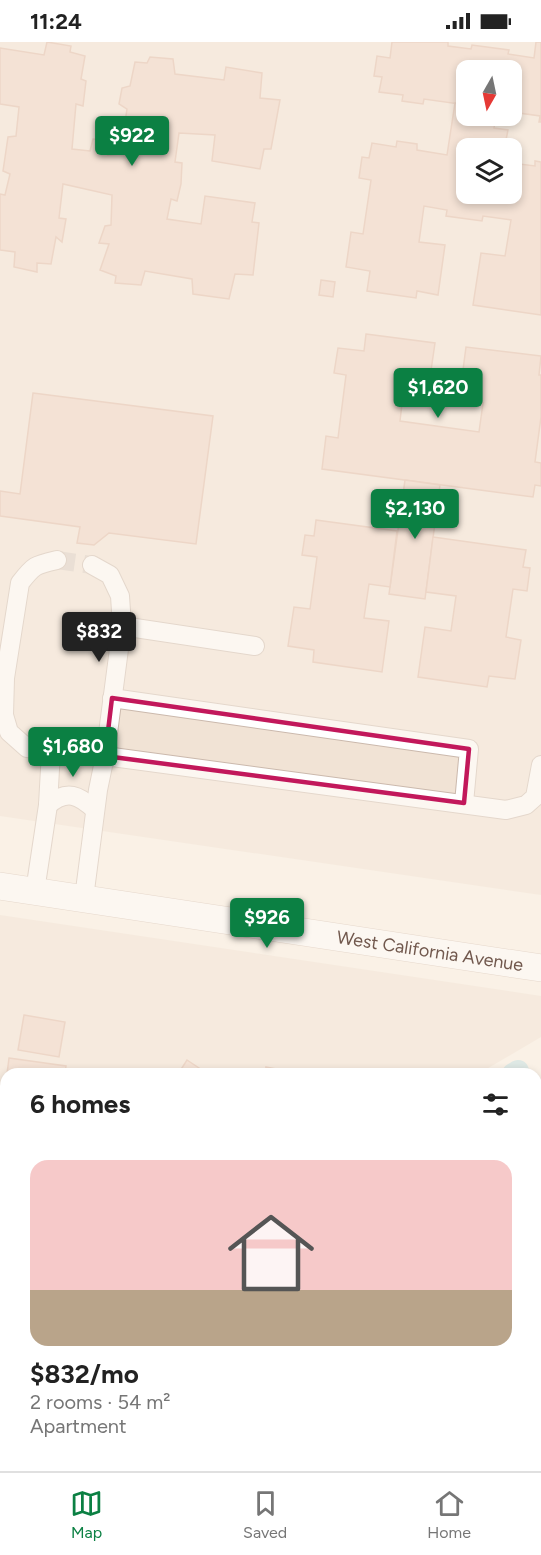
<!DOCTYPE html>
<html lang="en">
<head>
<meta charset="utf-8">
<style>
  :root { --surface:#fff; --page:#f2f2f2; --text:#222; --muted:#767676; --line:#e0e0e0; --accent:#0b8043 }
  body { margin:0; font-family:Figtree,sans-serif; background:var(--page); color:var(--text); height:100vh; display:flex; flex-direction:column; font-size:22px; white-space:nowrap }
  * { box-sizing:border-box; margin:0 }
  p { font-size:20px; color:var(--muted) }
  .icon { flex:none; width:33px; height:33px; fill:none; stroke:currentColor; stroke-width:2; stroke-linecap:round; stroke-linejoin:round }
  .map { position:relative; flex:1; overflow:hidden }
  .details { position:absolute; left:0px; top:1026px; width:542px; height:404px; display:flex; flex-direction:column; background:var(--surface); border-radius:18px 18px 0 0; box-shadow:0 3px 9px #0003 }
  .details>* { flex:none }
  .needle { width:39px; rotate:189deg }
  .tools { position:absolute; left:456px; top:18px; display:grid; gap:12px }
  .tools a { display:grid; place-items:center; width:66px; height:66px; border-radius:12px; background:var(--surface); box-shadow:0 3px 9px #0003; font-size:30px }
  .price { position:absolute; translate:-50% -51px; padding:0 14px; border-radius:6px; background:var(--accent); color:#fff; font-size:20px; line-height:39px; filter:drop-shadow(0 2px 3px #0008) }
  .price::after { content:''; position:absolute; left:50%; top:36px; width:18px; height:14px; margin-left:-9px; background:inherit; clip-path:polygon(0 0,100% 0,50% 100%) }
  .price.selected { background:#222; color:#fff }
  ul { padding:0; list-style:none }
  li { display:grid; align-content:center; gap:12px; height:318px; padding:0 30px }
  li+li { border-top:2px solid var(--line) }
  li span { display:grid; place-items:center; height:186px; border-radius:18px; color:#555 }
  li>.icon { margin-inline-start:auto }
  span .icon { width:108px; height:108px; fill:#fffc; stroke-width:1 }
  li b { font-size:26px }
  h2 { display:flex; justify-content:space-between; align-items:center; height:72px; padding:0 30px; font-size:26px }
  .status { display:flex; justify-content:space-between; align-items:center; height:42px; padding:0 30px; background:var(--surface); direction:ltr }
  .status svg { height:16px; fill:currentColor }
  .menu { display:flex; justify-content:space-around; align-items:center; height:84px; border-top:2px solid var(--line); background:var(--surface); font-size:16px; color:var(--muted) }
  .menu a { display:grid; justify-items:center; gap:3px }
  .menu .selected { color:var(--accent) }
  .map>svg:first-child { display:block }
</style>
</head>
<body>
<div class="status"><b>11:24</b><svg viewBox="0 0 49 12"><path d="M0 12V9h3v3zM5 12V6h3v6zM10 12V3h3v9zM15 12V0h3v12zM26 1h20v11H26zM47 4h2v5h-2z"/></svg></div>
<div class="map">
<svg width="541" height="1429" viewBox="0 0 541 1429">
  <rect width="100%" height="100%" fill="#faf1e6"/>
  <!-- residential -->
  <g fill="#f1e3d5" fill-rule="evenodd">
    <path d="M0 0H541V853L0 774ZM466 28H512V74H466ZM466 106H512V152H466Z"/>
    <path d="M0 873 541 954V995L478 1032H6V1310L0 1314Z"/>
  </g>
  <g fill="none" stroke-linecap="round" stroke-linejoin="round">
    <!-- canal -->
    <g stroke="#bcdee2" stroke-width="22">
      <path d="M513 1032 518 1029"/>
      <path d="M0 1330 6 1327"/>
    </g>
  </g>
  <!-- building -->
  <g fill="#edd0c0" stroke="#deb6a2" stroke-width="1.5">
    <path d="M47 0 71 4 70 10 85 14 81 37 86 39 83 64 76 62 72 107 90 109 93 97 111 99 108 113 120 112 127 67 119 62 122 46 130 44 135 20 147 21 150 15 173 17 175 32 224 38 226 25 262 31 260 56 280 58 271 107H264L260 127 212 119 215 93 179 91 175 120 182 121 181 142 177 159 171 157 167 177 201 182 205 154 255 161 252 180 259 181 253 233 235 232 229 257 193 252 192 237 145 229 141 243 115 241 116 234 100 228 109 202 99 201 105 184 111 183 112 153 63 142 59 176 66 177 62 200 56 195 51 222 37 221V230L14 225 15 210 0 208V152L5 153 10 132 3 129 8 95 16 94 19 65 0 62V6L44 13Z"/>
    <path d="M392 0H448V4L471 7 472 3 509 8 508 12 534 16 536 0H541V80H539L540 74 512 70V28H466V63L424 57 423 62 402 59 403 53 379 50 382 35 374 34 377 14 390 16Z"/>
    <path d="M455 61 466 63V74H496L494 86 508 88 505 103 492 101V106H466V152H512V121L535 124V119L541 120V273L473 263 481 211 505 214 511 178 483 174 482 179 446 174 447 168 424 164 419 200 445 203 438 253 417 249 416 256 367 249 370 229 346 225 351 190 363 192 371 138 359 136 362 115 369 116 372 101 396 105 397 99 417 102V108L447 113Z"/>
    <path d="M321 238 335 240 333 255 319 253Z"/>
    <path d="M366 292 435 301 427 356 403 353 400 379 479 390 483 361 459 358 466 305 541 314 539 333H541V375L535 420 541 421V444L535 443 533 455 322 427 326 394 338 396 346 333 334 331 338 306 364 309Z"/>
    <path d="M33 351 213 374 196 502 109 491 94 503 77 501 80 485 0 474V449L20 452Z"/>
    <path d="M405 438 440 443 425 557 389 552Z"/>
    <path d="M316 478 397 489 390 545 369 542 364 576 389 579 382 630 313 620 314 608 288 604 294 565 310 567 317 515 302 513 305 493 314 494Z"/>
    <path d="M433 495 526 508 523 525 530 526 527 549 513 547 506 595 521 598 515 637 489 634 487 645 418 635 425 585 451 589 456 554 426 550Z"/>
    <path d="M24 973 65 980 59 1015 18 1008Z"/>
    <path d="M9 1016 66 1024 65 1032H7Z"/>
    <path d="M187 1018 208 1032H178Z"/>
    <path d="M266 1025 292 1030 291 1032H265Z"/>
  </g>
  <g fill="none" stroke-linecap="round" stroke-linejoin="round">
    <!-- street-tunnel -->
    <path stroke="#d8cbc0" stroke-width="18" stroke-dasharray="18 9" stroke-linecap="butt" d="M57 518 92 523"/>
    <!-- street casing -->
    <g stroke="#cbb9ad" stroke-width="20">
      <g id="street">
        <path d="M57 518C35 523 34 523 20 541L5 636 4 673 9 690 27 706 105 714 506 768 526 763 535 755 541 723"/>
        <path d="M122 584 255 604"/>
        <path d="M112 656 469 707 464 761"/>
        <path d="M48 763C67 747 79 753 95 768"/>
        <path d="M35 849 48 763 51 709"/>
        <path d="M84 856 98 748 105 714 122 584 120 554 110 533 92 523"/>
      </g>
    </g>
    <!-- secondary casing -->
    <g stroke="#cfbbae" stroke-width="28">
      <g id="secondary">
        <path id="s1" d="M0 844 541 926"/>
        <path d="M539 1429 541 1417"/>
      </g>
    </g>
    <!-- street -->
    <use href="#street" stroke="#fff" stroke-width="18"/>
    <!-- secondary -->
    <use href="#secondary" stroke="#fff" stroke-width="27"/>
  </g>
  <!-- marked area -->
  <path d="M0 0H541V1429H0ZM112 656 469 707 464 761 105 714Z" fill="#faf1e6" fill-opacity=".55" fill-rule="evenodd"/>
  <path fill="none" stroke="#c2185b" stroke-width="4.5" stroke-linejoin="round" d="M112 656 469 707 464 761 105 714Z"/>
  <g text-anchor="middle" stroke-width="5" stroke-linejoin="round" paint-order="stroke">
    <!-- street labels -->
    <g font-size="18" fill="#71584d" stroke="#fdf6ec">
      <text dy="6" stroke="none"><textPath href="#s1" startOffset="435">West California Avenue</textPath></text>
    </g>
  </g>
</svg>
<div class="tools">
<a><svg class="needle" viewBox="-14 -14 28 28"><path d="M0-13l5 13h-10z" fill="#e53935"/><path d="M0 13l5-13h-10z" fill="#767676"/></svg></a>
<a><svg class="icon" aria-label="layers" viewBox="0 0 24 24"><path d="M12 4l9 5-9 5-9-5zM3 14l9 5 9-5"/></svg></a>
</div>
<b class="price" style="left:132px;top:125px">$922</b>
<b class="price" style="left:438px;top:377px">$1,620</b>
<b class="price" style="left:415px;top:498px">$2,130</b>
<b class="price selected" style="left:99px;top:621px">$832</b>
<b class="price" style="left:73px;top:736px">$1,680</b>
<b class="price" style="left:267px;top:907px">$926</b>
<section class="details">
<h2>6 homes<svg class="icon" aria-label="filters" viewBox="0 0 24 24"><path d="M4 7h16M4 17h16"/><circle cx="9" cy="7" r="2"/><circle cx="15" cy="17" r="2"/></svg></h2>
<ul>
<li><span style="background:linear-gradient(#f6c9c9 70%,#b9a48a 0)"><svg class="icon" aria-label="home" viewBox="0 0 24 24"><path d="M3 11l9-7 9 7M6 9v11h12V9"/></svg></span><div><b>$832/mo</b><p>2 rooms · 54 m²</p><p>Apartment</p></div></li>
</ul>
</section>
</div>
<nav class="menu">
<a class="selected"><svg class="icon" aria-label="map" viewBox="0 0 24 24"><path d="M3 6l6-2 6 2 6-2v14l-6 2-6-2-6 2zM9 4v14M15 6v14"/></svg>Map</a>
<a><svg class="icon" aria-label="saved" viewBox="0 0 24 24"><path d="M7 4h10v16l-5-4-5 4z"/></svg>Saved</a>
<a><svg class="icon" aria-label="home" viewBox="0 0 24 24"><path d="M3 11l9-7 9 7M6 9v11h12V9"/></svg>Home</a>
</nav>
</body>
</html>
